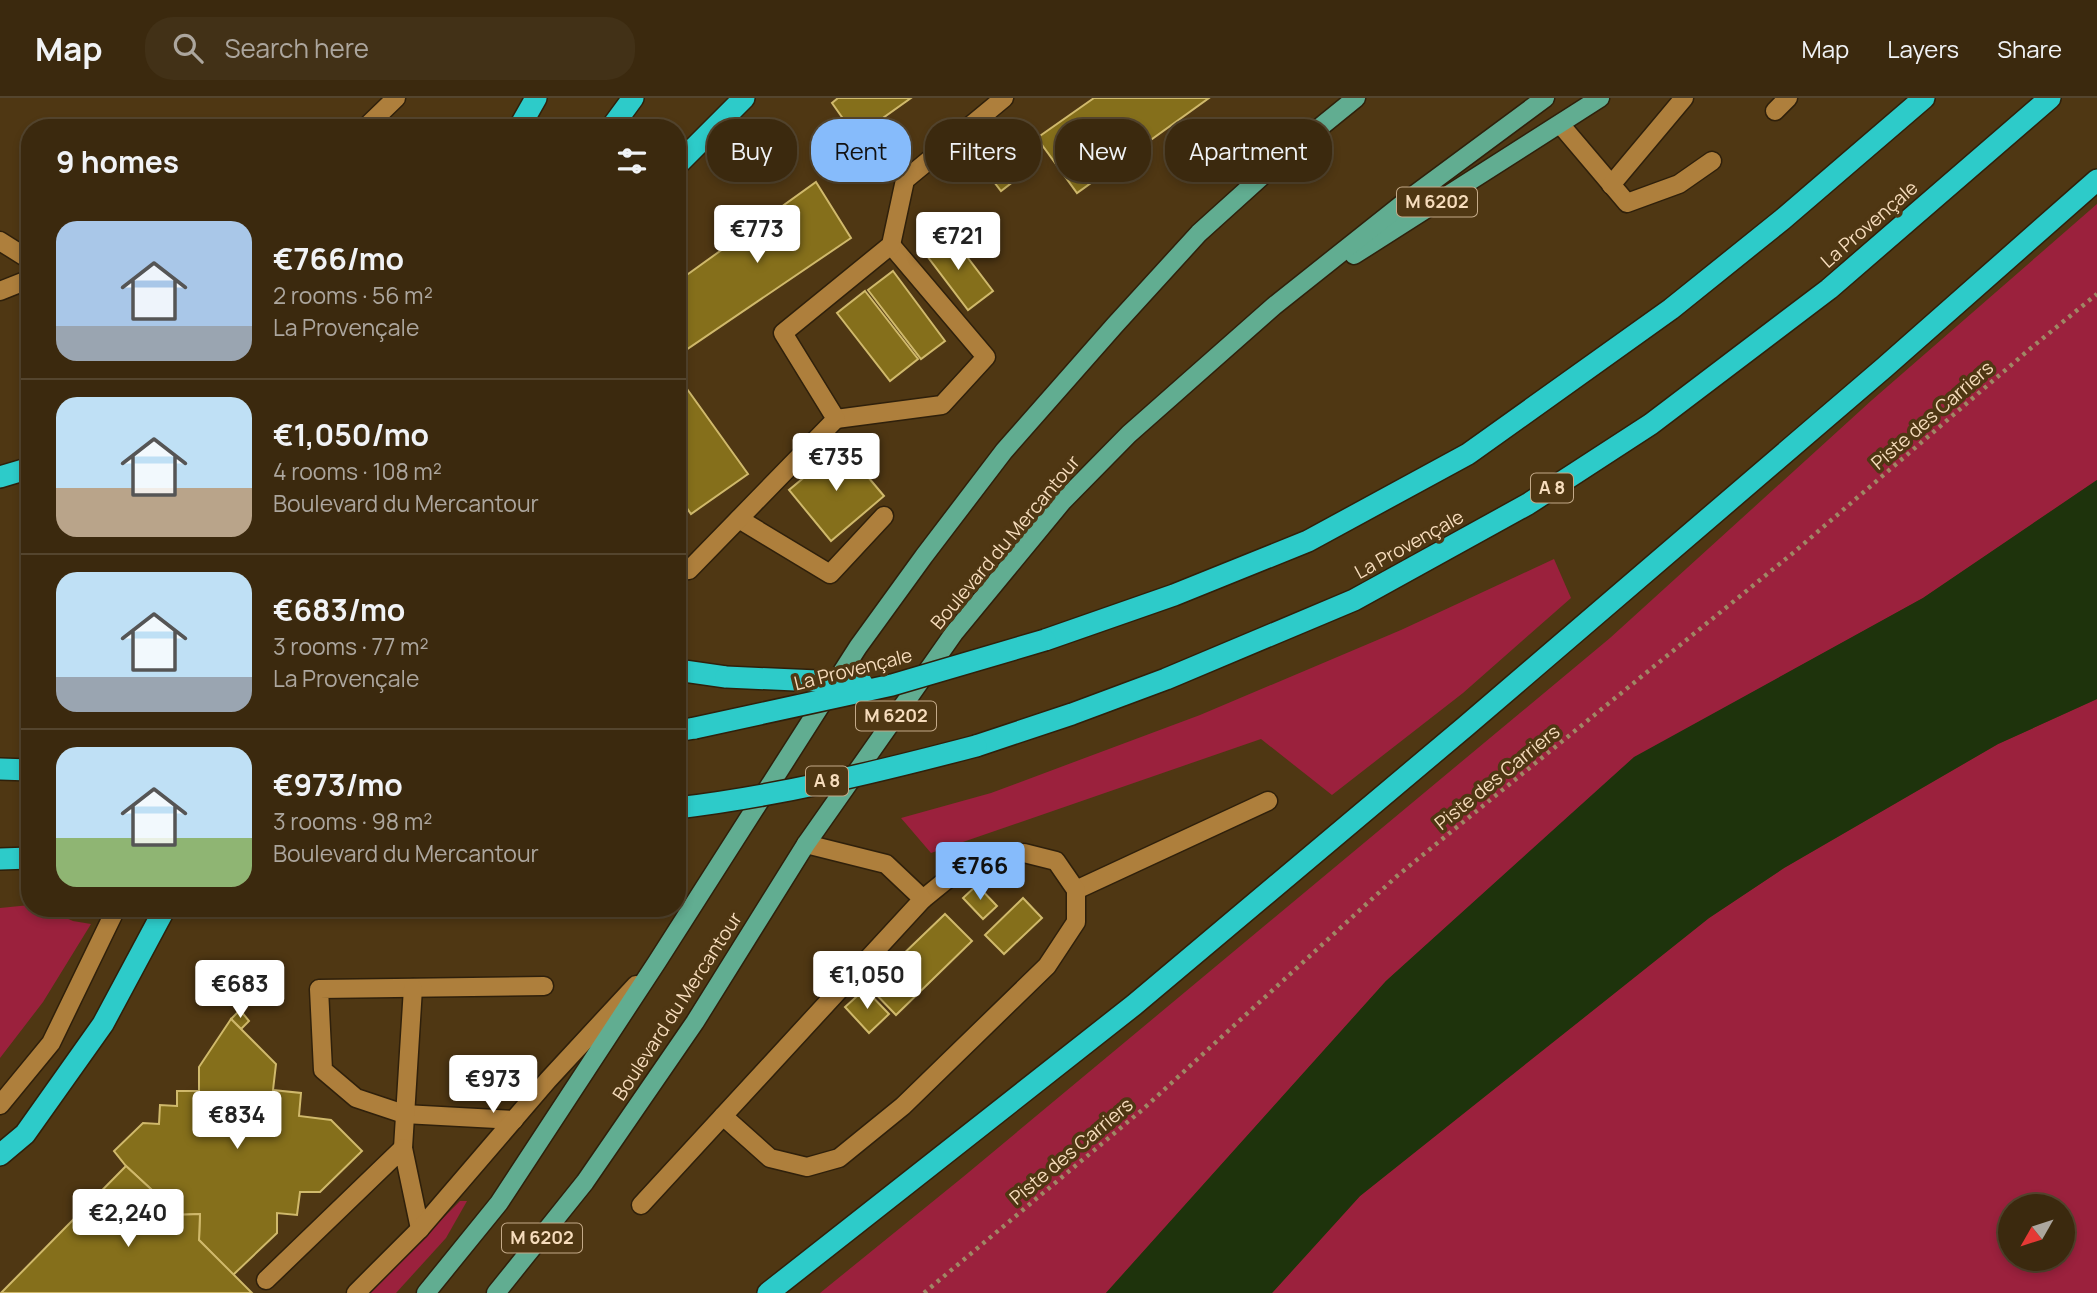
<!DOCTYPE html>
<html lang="en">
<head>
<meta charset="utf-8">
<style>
  :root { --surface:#3b290e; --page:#423117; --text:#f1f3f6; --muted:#aca69e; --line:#54452e; --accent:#86bbfb }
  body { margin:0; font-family:Manrope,sans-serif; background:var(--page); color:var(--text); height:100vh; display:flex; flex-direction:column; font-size:26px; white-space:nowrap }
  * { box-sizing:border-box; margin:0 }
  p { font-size:23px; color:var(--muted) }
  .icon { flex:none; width:38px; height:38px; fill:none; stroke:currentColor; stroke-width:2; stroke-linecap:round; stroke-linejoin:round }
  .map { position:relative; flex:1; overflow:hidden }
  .side { position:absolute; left:21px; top:21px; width:665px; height:798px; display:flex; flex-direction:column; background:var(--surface); border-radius:28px; box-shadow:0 4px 10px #0003,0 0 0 2px var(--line) }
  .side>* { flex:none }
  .guide { position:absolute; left:707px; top:21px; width:665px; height:63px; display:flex; gap:14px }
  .needle { width:46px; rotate:231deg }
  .buttons { position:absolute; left:1998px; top:1096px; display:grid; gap:14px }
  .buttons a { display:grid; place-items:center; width:77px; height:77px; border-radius:50%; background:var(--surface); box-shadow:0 4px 10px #0003,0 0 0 2px var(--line); font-size:35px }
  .price { position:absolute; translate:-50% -60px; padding:0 16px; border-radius:7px; background:#fff; color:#222; font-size:23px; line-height:46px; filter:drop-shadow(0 2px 4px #0008) }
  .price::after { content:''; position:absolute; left:50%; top:42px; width:21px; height:16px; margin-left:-10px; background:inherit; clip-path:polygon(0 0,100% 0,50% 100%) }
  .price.on { background:var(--accent); color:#111 }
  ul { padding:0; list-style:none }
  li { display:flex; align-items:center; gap:21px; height:175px; padding:0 35px }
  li+li { border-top:2px solid var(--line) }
  li span { display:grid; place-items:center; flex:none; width:196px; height:140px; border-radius:21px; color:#555 }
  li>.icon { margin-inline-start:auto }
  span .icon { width:84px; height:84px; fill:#fffc; stroke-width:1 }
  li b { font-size:30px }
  h2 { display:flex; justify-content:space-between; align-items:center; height:84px; padding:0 35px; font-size:30px }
  .tag { padding:0 24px; border-radius:28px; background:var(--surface); box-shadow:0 4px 10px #0003,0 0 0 2px var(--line); font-size:24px; line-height:63px }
  .tag.on { background:var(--accent); color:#111 }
  header { display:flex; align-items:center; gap:42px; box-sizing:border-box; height:98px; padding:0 35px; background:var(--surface); border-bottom:2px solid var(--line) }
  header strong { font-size:33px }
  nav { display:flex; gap:38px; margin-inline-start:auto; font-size:24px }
  .search { width:490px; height:63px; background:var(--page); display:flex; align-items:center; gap:18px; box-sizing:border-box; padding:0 24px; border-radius:28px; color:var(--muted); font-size:26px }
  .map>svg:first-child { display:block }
</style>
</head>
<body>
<header>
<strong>Map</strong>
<div class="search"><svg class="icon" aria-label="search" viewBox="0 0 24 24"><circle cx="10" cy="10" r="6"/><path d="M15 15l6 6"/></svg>Search here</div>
<nav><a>Map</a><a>Layers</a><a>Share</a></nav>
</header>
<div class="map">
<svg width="2097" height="1195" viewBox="0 0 2097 1195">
  <rect width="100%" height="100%" fill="#4f3713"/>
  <!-- green -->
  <g fill="#9b213d" fill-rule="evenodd">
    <path d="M2097 106V382L1923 500 1634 660 1386 883 1106 1195H820L963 1079 1610 540 1872 302Z"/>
    <path d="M1554 461 1571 500 1463 595 1332 697 1261 641 931 755 901 720 991 695 1200 617 1401 532Z"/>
    <path d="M2097 601V1195H1272L1360 1098 1709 820 1784 770 1998 646ZM2011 1108H2063V1160H2011Z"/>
    <path d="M30 807V810H43L73 823 91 826 43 904 0 960V810Z"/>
    <path d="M460 1103H467L446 1140 396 1195H369Z"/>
  </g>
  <!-- water -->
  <path fill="#1e330c" d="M2097 382V601L1998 646 1784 770 1709 820 1360 1098 1272 1195H1106L1386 883 1634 659 1923 500Z"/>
  <!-- building -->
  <g fill="#856f1b" stroke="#d0b96b" stroke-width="2">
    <path d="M838 0H911L856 39 832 5Z"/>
    <path d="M1094 0H1209L1077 95 1037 40Z"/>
    <path d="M1027 46 1040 63 1001 93 988 76Z"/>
    <path d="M816 84 851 140 677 258V184Z"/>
    <path d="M949 135 993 193 968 212 924 154Z"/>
    <path d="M893 173 945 243 921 261 868 192Z"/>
    <path d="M865 193 918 261 890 283 837 215Z"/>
    <path d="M677 277 748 376 691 416 677 396Z"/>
    <path d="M842 348 884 398 831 443 789 392Z"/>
    <path d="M977 787 997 808 983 821 963 800Z"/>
    <path d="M1023 800 1042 820 1004 856 985 837Z"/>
    <path d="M945 816 972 843 896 917 869 889Z"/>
    <path d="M865 891 889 916 869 935 845 909Z"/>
    <path d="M240 912 249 923 241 931 231 921Z"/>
    <path d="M231 921 276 966 273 992 301 995 299 1018 331 1022 362 1053 320 1094H300L297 1117 277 1115V1135L233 1177 199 1142 200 1116 174 1117 172 1092 153 1093 126 1068 114 1053 143 1025 159 1026 160 1007 177 1008V993H199V969Z"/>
    <path d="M126 1068 153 1093 172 1092 174 1117 200 1116 199 1142 252 1195H1Z"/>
  </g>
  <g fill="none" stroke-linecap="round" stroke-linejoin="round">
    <!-- minor casing -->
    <g stroke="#2f200b" stroke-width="21">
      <g id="minor">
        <path d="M1775 13 1788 0"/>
        <path d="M1560 26 1627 105 1679 86 1712 63"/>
        <path d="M365 30 396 0"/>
        <path d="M1611 87 1684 0"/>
        <path d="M0 143 30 162"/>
        <path d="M0 193 30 181"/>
        <path d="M836 321 942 307 986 259 891 147"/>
        <path d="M739 421 830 476 884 418"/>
        <path d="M677 473 689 472 836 321 783 235 891 147 905 82 1004 0"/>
        <path d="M1076 792 1268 703"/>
        <path d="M0 1007 51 945 113 817"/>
        <path d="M723 1018 770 1060 807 1069 839 1060 903 1008 1047 868 1076 824V792L1056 763 1024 755 966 766 923 801"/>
        <path d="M514 1022 404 1016 356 1000 323 972 319 891 544 888"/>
        <path d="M403 1050 413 890"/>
        <path d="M641 1107 923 801 886 766 806 746"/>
        <path d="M266 1182 403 1050 420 1131"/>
        <path d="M356 1195 420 1131 548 982 636 887"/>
      </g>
    </g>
    <!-- major casing -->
    <g stroke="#2f200b" stroke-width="21">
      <g id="major">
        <path d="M1354 157 1600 0"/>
        <path d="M426 1195 499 1105 657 864 858 549 924 458 1004 353 1115 227 1199 135 1282 60 1356 0"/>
        <path d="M496 1195 585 1084 695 924 806 746 954 535 1062 404 1129 336 1274 208 1406 103 1545 0"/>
      </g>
    </g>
    <!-- highway casing -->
    <g stroke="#2f200b" stroke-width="24">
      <g id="highway">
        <path d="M519 30 536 0"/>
        <path d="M611 30 633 0"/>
        <path d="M677 67 744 0"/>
        <path d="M0 379 30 370"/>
        <path d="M1045 542 1174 497 1308 443 1468 356 1671 211 1783 121 1924 0"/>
        <path d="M677 572 726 579"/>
        <path d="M677 633 695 630"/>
        <path d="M976 648 1072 616 1166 581 1354 502 1528 406 1651 326 1829 191 2050 0"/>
        <path d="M0 671 30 672"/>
        <path d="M0 761 30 760"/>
        <path d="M0 1057 25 1036 103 926 163 814"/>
        <path d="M768 1195 1134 907 1466 628 1885 269 2097 82"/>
      </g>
    </g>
    <!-- path -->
    <path stroke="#a08765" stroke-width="4.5" stroke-dasharray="3.5 5" stroke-linecap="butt" d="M924 1195 1142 1012 1397 778 1793 455 2031 250 2097 196"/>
    <!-- minor -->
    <use href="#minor" stroke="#ae7f3c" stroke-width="18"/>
    <!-- major -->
    <use href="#major" stroke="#61ad91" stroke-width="18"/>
    <!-- highway -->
    <use href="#highway" stroke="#2dcbc9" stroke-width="21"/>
    <!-- highway-bridge casing -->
    <g stroke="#2f200b" stroke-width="24" stroke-linecap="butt">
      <g id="highway-bridge">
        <path d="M726 579 862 585"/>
        <path d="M695 630 892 587 1045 542"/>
        <path d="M677 710C778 698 877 674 976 648"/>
      </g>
    </g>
    <!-- highway-bridge -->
    <use href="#highway-bridge" stroke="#2dcbc9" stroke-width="21"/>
  </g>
  <g text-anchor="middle" stroke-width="7" stroke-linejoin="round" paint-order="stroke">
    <!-- shield labels -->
    <g fill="#4f3713" stroke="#c4aa89" stroke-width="2">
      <rect x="1397" y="89.5" width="80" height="29" rx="5"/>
      <rect x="1531" y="375.5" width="42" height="29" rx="5"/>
      <rect x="856" y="603.5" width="80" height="29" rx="5"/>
      <rect x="806" y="668.5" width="42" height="29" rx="5"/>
      <rect x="502" y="1125.5" width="80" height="29" rx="5"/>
    </g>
    <g font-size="18" font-weight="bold" fill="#f6dcbc">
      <text x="1437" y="110">M 6202</text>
      <text x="1552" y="396">A 8</text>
      <text x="896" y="624">M 6202</text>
      <text x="827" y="689">A 8</text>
      <text x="542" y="1146">M 6202</text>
    </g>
    <!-- street labels -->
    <g font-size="19" fill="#f6dcbc" stroke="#4f3713">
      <text transform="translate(1869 126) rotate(-41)" y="7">La Provençale</text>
      <text transform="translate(1932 317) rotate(-41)" y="7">Piste des Carriers</text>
      <text transform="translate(1005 444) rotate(-50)" y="7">Boulevard du Mercantour</text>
      <text transform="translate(1409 446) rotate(-29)" y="7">La Provençale</text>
      <text transform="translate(853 571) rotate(-14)" y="7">La Provençale</text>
      <text transform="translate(1497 679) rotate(-39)" y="7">Piste des Carriers</text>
      <text transform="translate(677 908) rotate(-57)" y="7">Boulevard du Mercantour</text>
      <text transform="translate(1071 1053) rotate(-40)" y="7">Piste des Carriers</text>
    </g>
  </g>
</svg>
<div class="buttons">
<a><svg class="needle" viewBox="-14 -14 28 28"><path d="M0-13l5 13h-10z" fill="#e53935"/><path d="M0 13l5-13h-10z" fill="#aca69e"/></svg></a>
</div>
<b class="price" style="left:757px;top:167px">€773</b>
<b class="price" style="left:958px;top:174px">€721</b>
<b class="price" style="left:836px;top:395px">€735</b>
<b class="price on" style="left:980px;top:804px">€766</b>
<b class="price" style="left:867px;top:913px">€1,050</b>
<b class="price" style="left:240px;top:922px">€683</b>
<b class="price" style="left:493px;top:1017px">€973</b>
<b class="price" style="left:237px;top:1053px">€834</b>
<b class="price" style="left:128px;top:1151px">€2,240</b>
<div class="guide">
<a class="tag">Buy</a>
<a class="tag on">Rent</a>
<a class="tag">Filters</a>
<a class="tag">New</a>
<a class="tag">Apartment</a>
</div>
<section class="side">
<h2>9 homes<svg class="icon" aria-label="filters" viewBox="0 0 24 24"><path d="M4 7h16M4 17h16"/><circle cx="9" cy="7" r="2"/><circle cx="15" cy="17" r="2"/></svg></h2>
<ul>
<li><span style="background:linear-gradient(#a9c7e8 75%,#9aa5b1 0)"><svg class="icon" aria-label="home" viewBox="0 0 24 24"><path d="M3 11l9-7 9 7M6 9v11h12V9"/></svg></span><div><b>€766/mo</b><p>2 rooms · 56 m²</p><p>La Provençale</p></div></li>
<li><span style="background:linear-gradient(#bfe0f5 65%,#b9a48a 0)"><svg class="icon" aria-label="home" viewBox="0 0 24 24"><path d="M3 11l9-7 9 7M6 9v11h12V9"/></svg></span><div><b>€1,050/mo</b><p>4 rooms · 108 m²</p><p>Boulevard du Mercantour</p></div></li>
<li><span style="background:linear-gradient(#bfe0f5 75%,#9aa5b1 0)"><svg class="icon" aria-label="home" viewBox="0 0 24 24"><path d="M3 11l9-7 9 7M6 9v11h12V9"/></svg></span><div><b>€683/mo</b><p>3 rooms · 77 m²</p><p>La Provençale</p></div></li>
<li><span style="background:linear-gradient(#bfe0f5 65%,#8fb573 0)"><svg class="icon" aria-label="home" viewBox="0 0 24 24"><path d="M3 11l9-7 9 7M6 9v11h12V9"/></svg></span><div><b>€973/mo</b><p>3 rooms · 98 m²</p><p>Boulevard du Mercantour</p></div></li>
</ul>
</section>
</div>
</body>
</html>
